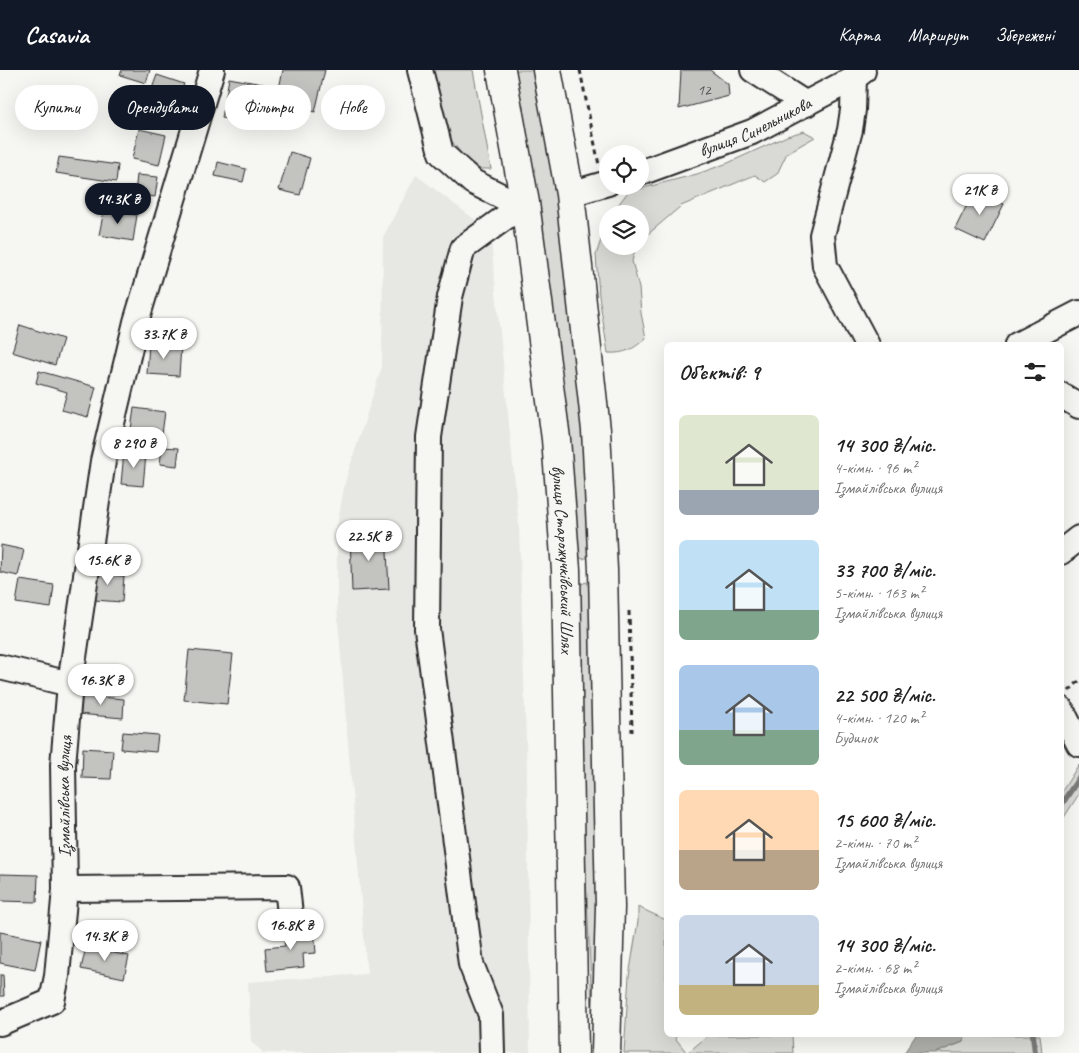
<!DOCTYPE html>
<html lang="uk">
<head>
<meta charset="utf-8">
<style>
  :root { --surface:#fff; --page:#f6f6f6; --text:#222; --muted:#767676; --accent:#111827 }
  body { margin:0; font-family:Caveat,sans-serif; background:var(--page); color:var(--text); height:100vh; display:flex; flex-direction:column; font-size:19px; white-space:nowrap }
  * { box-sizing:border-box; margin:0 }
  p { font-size:16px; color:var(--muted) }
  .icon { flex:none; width:28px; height:28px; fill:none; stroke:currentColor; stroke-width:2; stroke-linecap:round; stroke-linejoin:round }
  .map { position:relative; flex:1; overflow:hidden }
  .panel { position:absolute; left:664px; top:272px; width:400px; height:695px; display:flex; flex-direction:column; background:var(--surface); border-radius:8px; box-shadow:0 5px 20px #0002 }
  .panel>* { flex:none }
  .top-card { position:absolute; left:15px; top:15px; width:475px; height:45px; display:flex; gap:10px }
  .buttons { position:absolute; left:599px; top:75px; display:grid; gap:10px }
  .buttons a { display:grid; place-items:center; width:50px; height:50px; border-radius:50%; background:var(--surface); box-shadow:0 5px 20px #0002; font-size:25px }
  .price { position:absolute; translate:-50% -42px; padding:0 11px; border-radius:18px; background:#fff; color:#222; font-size:16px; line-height:32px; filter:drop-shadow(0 1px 2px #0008) }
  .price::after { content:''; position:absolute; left:50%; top:30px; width:15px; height:11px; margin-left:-8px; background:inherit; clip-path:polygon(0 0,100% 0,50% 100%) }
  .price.selected { background:var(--accent); color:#fff }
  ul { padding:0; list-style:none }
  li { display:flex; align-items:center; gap:15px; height:125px; padding:0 15px }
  li span { display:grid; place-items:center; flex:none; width:140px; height:100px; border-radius:8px; color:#555 }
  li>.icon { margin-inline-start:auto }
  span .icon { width:60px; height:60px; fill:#fffc; stroke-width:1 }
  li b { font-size:21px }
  h2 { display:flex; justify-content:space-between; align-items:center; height:60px; padding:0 15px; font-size:21px }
  .tag { padding:0 18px; border-radius:22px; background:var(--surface); box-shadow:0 5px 20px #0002; font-size:18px; line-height:45px }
  .tag.selected { background:var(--accent); color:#fff }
  header { display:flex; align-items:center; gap:30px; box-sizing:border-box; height:70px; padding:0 25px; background:var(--accent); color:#fff }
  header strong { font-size:24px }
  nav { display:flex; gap:28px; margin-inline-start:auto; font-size:18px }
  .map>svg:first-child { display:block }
</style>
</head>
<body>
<header>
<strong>Casavia</strong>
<nav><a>Карта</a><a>Маршрут</a><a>Збережені</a></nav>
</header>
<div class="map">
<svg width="1079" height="983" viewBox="0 0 1079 983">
  <rect width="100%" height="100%" fill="#f6f6f2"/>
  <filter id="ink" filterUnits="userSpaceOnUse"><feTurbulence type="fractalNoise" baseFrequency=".02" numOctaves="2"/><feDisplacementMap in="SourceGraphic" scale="10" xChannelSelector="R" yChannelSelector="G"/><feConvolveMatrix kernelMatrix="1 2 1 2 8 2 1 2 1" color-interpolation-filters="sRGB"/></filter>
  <g filter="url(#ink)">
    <!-- built -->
    <path fill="#e7e7e3" d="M416 105 490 161 519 456 527 703 530 983H264L251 972 248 912 367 904 337 538V456L345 412 382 297 383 167Z"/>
    <!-- green -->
    <g fill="#d9d9d5" stroke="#828280">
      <path d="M432 0H473L491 99H480L463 86 451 70 441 50Z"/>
      <path d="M511 0H535L557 123 584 358 594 485 583 489 572 484Z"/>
      <path d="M804 61 815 67 787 83 777 104 765 112 755 105 681 136 640 171V144H611L628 122 697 104 728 93 787 66Z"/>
      <path d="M607 152 608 176H636L632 191 639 218 641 243 646 268C634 279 625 284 608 283L599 226 596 185Z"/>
      <path d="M586 512 597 520 621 835 594 983 573 518Z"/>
      <path d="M1079 694V724L1061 752V723Z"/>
      <path d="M638 837 666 850V965H675L676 969 687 983 709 965H792L793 983H624L629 906 638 851Z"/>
      <path d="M965 965H1040L1042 983H935L963 972Z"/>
    </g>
    <!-- water -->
    <path fill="#aeaeab" stroke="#7a7a78" d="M916 965H965L963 972 935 983H904Z"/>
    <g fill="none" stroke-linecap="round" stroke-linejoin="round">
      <!-- stream -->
      <g stroke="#7a7a78" stroke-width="6">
        <path d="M1061 735 1079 708"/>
        <path d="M1033 965 1035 983"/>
      </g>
    </g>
    <!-- building -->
    <g fill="#c3c3c0" stroke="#2b2b2b">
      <path d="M122 0H150L146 13 120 5Z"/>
      <path d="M283 0H325L315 42 276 32Z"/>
      <path d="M681 0H710L728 14 729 26 679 39Z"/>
      <path d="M157 5 184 14 172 48 145 38Z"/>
      <path d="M229 8 268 15 261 55 222 48Z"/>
      <path d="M139 59 166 65 159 95 132 89Z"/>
      <path d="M290 82 310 88 300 125 279 120Z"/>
      <path d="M59 87 118 95 116 112 56 103Z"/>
      <path d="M218 92 246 99 243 112 215 106Z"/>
      <path d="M137 105 158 107 155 127 135 124Z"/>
      <path d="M975 119 1004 134 985 173 955 159Z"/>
      <path d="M104 140 137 145 133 171 99 165Z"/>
      <path d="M20 255 63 269 55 295 12 282Z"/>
      <path d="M149 273 181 276 179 306 147 304Z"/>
      <path d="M39 301 96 317 88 347 62 340 67 322 36 313Z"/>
      <path d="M134 338 165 342 161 371 130 367Z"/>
      <path d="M162 377 179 378 177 396 160 394Z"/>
      <path d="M124 382 146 384 143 416 121 414Z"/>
      <path d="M386 463 389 519 352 521 350 465Z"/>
      <path d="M1 475 24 480 18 506 0 502Z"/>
      <path d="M96 498 115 500V505L124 506 122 532 94 530Z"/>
      <path d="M20 510 54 515 51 538 16 533Z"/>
      <path d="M189 580 233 584 227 634 184 630Z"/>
      <path d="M79 625 124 629 123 648 78 644Z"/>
      <path d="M123 662 158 665 156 682 121 679Z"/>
      <path d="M83 678 113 680 111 709 82 708Z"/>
      <path d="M0 804 38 805 37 832 0 831Z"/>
      <path d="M314 859 316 883 303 884 304 897 267 901 265 878 285 876 283 862Z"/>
      <path d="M0 862 41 870 35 900 0 893Z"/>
      <path d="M86 877 129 886 124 908 81 899Z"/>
      <path d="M0 905H3L4 926H0Z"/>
    </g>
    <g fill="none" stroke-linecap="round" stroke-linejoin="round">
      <!-- minor casing -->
      <g stroke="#2b2b2b" stroke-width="28">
        <g id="minor">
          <path d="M420 0 441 83 473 112 509 130 525 133"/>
          <path d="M753 0 806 34"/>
          <path d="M854 8 853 40 850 60 822 165 825 196 867 275"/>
          <path id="s1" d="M640 103 752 62 854 8 863 1"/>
          <path d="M570 124 608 113"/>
          <path d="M1017 275 1079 243"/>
          <path d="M1061 325 1079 336"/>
          <path d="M1061 482 1079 468"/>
          <path d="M0 597 70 614"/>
          <path d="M1061 639 1079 674"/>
          <path d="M65 819 287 817 290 844"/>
          <path id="s2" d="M0 953 52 931 57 906 65 819 63 695 70 614 103 391 136 252 212 0"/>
          <path d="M492 983 491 945 471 894 427 559 429 367 450 227 463 178 525 133"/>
        </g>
      </g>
      <!-- major casing -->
      <g stroke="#2b2b2b" stroke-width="31">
        <g id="major">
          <path id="s3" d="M501 0 525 133 556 369 566 500 574 983"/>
          <path d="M547 0 570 124 596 360 603 500 610 837 606 983"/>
        </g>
      </g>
      <!-- path -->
      <g stroke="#2b2b2b" stroke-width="3" stroke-dasharray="5 4" stroke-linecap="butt">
        <path d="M580 0 599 95"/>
        <path d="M629 541 632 662"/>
        <path d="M1069 621 1079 611"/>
      </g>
      <!-- minor -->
      <use href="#minor" stroke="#f6f6f2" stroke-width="24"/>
      <!-- major -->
      <use href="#major" stroke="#f6f6f2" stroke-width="28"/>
    </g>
  </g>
  <g text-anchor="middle" stroke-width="4.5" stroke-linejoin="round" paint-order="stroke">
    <!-- number labels -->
    <g font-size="15" fill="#515150">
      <text x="704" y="25">12</text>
    </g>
    <!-- street labels -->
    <g font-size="18" fill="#2b2b2b" stroke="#f6f6f2">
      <text dy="6" stroke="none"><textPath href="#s1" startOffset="124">вулиця Синельникова</textPath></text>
      <text dy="6" stroke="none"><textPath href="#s3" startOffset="494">вулиця Старожучківський Шлях</textPath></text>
      <text dy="6" stroke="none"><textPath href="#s2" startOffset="262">Ізмайлівська вулиця</textPath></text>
    </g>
  </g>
</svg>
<div class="buttons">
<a><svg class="icon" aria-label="locate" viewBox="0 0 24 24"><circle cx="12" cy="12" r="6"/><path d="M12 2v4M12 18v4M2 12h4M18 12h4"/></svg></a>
<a><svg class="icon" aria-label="layers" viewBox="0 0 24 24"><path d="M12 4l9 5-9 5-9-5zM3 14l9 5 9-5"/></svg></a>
</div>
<b class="price" style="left:980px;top:146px">21K ₴</b>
<b class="price selected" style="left:118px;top:155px">14.3K ₴</b>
<b class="price" style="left:164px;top:290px">33.7K ₴</b>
<b class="price" style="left:134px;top:399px">8 290 ₴</b>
<b class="price" style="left:369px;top:492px">22.5K ₴</b>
<b class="price" style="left:108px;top:516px">15.6K ₴</b>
<b class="price" style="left:101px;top:636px">16.3K ₴</b>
<b class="price" style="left:291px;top:881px">16.8K ₴</b>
<b class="price" style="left:105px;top:892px">14.3K ₴</b>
<div class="top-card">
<a class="tag">Купити</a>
<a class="tag selected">Орендувати</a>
<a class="tag">Фільтри</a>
<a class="tag">Нове</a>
</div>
<section class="panel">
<h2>Об’єктів: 9<svg class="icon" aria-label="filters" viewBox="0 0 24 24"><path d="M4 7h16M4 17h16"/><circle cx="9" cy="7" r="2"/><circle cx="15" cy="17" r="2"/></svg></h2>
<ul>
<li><span style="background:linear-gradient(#dfe7d0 75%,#9aa5b1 0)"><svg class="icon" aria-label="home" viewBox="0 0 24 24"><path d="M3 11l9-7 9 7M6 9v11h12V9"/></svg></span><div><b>14 300 ₴/міс.</b><p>4-кімн. · 96 m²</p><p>Ізмайлівська вулиця</p></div></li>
<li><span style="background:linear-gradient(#bfe0f5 70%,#7fa58c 0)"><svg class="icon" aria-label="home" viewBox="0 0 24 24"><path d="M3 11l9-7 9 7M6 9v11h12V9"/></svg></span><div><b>33 700 ₴/міс.</b><p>5-кімн. · 163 m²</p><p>Ізмайлівська вулиця</p></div></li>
<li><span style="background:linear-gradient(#a9c7e8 65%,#7fa58c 0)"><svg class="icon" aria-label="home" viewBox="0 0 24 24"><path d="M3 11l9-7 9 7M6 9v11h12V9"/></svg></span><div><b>22 500 ₴/міс.</b><p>4-кімн. · 120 m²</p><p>Будинок</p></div></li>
<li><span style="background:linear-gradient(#ffd9b3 60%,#b9a48a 0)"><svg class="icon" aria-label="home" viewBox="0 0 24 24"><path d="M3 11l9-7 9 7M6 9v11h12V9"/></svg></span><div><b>15 600 ₴/міс.</b><p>2-кімн. · 70 m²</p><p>Ізмайлівська вулиця</p></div></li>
<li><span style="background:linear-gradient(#c9d6e8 70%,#c2b280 0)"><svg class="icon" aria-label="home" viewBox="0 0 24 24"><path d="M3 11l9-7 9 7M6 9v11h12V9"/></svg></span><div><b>14 300 ₴/міс.</b><p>2-кімн. · 68 m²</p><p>Ізмайлівська вулиця</p></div></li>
</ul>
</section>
</div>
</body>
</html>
